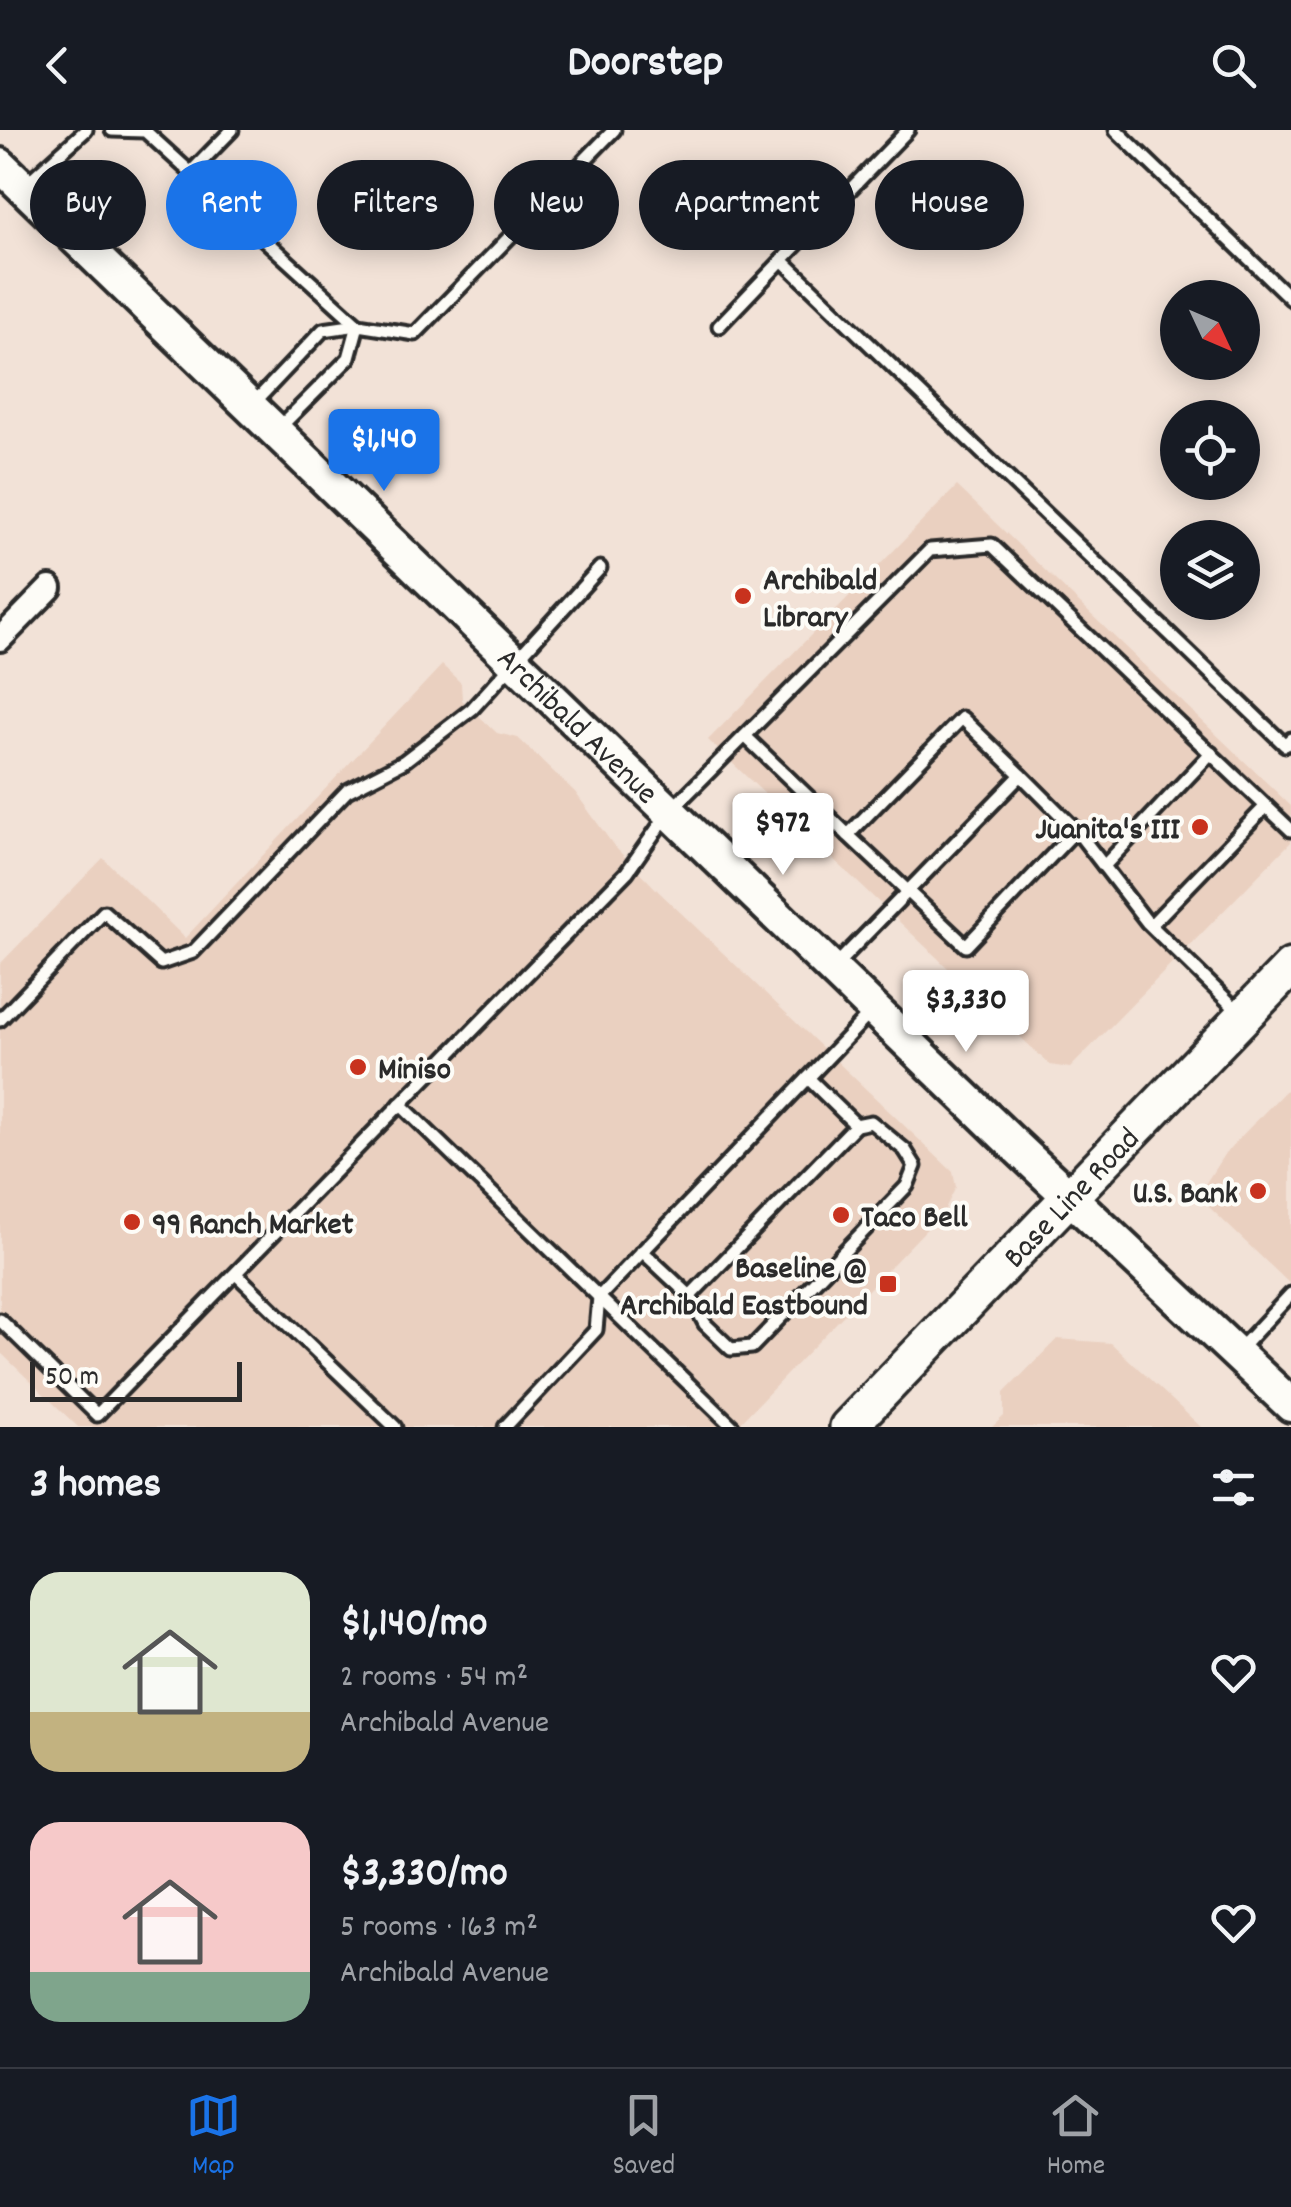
<!DOCTYPE html>
<html lang="en">
<head>
<meta charset="utf-8">
<style>
  :root { --surface:#171b24; --page:#242831; --text:#f1f3f6; --muted:#9ea1a6; --line:#363941; --accent:#1a73e8 }
  body { margin:0; font-family:Dekko,sans-serif; background:var(--page); color:var(--text); height:100vh; display:flex; flex-direction:column; font-size:38px; white-space:nowrap }
  * { box-sizing:border-box; margin:0 }
  p { font-size:32px; color:var(--muted) }
  .icon { flex:none; width:55px; height:55px; fill:none; stroke:currentColor; stroke-width:2; stroke-linecap:round; stroke-linejoin:round }
  .map { position:relative; height:1297px; overflow:hidden }
  .panel { display:flex; flex-direction:column; background:var(--surface); flex:1 }
  .panel>* { flex:none }
  .hud { position:absolute; left:30px; top:30px; width:1232px; height:90px; display:flex; gap:20px }
  .needle { width:65px; rotate:134deg }
  .controls { position:absolute; left:1160px; top:150px; display:grid; gap:20px }
  .controls a { display:grid; place-items:center; width:100px; height:100px; border-radius:50%; background:var(--surface); box-shadow:0 5px 25px #0003; font-size:50px }
  .scale { position:absolute; left:30px; bottom:25px; width:212px; box-sizing:border-box; padding-left:10px; border:5px solid #2b2b2b; border-top:0; font-size:28px; line-height:35px; white-space:nowrap; color:#2b2b2b; -webkit-text-stroke:8px #fdfcf7; paint-order:stroke }
  .price { position:absolute; translate:-50% -85px; padding:0 22px; border-radius:10px; background:#fff; color:#222; font-size:32px; line-height:65px; filter:drop-shadow(0 2px 5px #0008) }
  .price::after { content:''; position:absolute; left:50%; top:60px; width:30px; height:22px; margin-left:-15px; background:inherit; clip-path:polygon(0 0,100% 0,50% 100%) }
  .price.selected { background:var(--accent); color:#fff }
  ul { padding:0; list-style:none }
  li { display:flex; align-items:center; gap:30px; height:250px; padding:0 30px }
  li span { display:grid; place-items:center; flex:none; width:280px; height:200px; border-radius:30px; color:#555 }
  li>.icon { margin-inline-start:auto }
  span .icon { width:120px; height:120px; fill:#fffc; stroke-width:1 }
  li b { font-size:42px }
  h2 { display:flex; justify-content:space-between; align-items:center; height:120px; padding:0 30px; font-size:42px }
  .pill { padding:0 35px; border-radius:45px; background:var(--surface); box-shadow:0 5px 25px #0003; font-size:35px; line-height:90px }
  .pill.selected { background:var(--accent); color:#fff }
  header { display:flex; justify-content:space-between; align-items:center; height:130px; padding:0 30px; background:var(--surface); font-size:45px; font-weight:800 }
  .dock { display:flex; justify-content:space-around; align-items:center; height:140px; border-top:2px solid var(--line); background:var(--surface); font-size:28px; color:var(--muted) }
  .dock a { display:grid; justify-items:center; gap:5px }
  .dock .selected { color:var(--accent) }
  .map>svg:first-child { display:block }
</style>
</head>
<body>
<header><svg class="icon" aria-label="back" viewBox="0 0 24 24"><path d="M15 5l-7 7 7 7"/></svg>Doorstep<svg class="icon" aria-label="search" viewBox="0 0 24 24"><circle cx="10" cy="10" r="6"/><path d="M15 15l6 6"/></svg></header>
<div class="map">
<svg width="1291" height="1297" viewBox="0 0 1291 1297">
  <rect width="100%" height="100%" fill="#f2e2d7"/>
  <filter id="ink" filterUnits="userSpaceOnUse"><feTurbulence type="fractalNoise" baseFrequency=".01" numOctaves="2"/><feDisplacementMap in="SourceGraphic" scale="20" xChannelSelector="R" yChannelSelector="G"/><feConvolveMatrix kernelMatrix="1 2 1 2 8 2 1 2 1" color-interpolation-filters="sRGB"/></filter>
  <g filter="url(#ink)">
    <!-- built -->
    <g fill="#ead0c0">
      <path d="M957 356 1291 676V712L1070 938 1050 935 708 610Z"/>
      <path d="M442 535 461 553 462 570 497 603 518 608 575 662 614 716 659 762 953 1042 956 1057 944 1081 736 1297H78L0 1222V834L103 728 185 808Z"/>
      <path d="M1291 955V1155L1209 1077 1202 1059 1225 1023Z"/>
      <path d="M1057 1209 1111 1213 1201 1297H992L1004 1286V1263Z"/>
    </g>
    <g fill="none" stroke-linecap="round" stroke-linejoin="round">
      <!-- service casing -->
      <g stroke="#2b2b2b" stroke-width="19">
        <g id="service">
          <path d="M112 0 145 1 358 195"/>
          <path d="M908 0 782 130 1285 615 1291 609"/>
          <path d="M1116 0 1291 169"/>
          <path d="M191 42 232 0"/>
          <path d="M26 54 86 0"/>
          <path d="M719 196 782 130"/>
          <path d="M252 275 323 200 358 195 415 204 614 0"/>
          <path d="M277 300 349 228 358 195"/>
          <path d="M745 606 848 705 962 588 1021 645"/>
          <path d="M848 705 966 816 1076 700"/>
          <path d="M1104 736 1211 623"/>
          <path d="M1151 795 1266 676"/>
          <path d="M835 836 1021 645 1076 700 1147 792 1240 883"/>
          <path d="M0 890 104 782 161 833 193 822 347 661 403 632 472 579 600 438"/>
          <path d="M400 974 733 1297"/>
          <path d="M642 1121 690 1166 856 995 808 948"/>
          <path d="M237 1145 395 1297"/>
          <path d="M690 1166 705 1194 731 1219 752 1217 907 1056 915 1036 905 1020 871 992 856 995"/>
          <path d="M0 1190 97 1285 627 742 669 682 930 420 992 415 1291 700"/>
          <path d="M1238 1221 1291 1164"/>
          <path d="M505 1297 596 1200 599 1167 871 882"/>
        </g>
      </g>
      <!-- minor casing -->
      <g stroke="#2b2b2b" stroke-width="30">
        <path id="minor" d="M0 509 50 458"/>
      </g>
      <!-- secondary casing -->
      <g stroke="#2b2b2b" stroke-width="40">
        <g id="secondary">
          <path id="s1" d="M0 35 1008 1009 1291 1275"/>
        </g>
      </g>
      <!-- primary casing -->
      <g stroke="#2b2b2b" stroke-width="42">
        <g id="primary">
          <path id="s2" d="M848 1297 1291 837"/>
        </g>
      </g>
      <!-- service -->
      <use href="#service" stroke="#fdfcf7" stroke-width="11"/>
      <!-- minor -->
      <use href="#minor" stroke="#fdfcf7" stroke-width="22"/>
      <!-- secondary -->
      <use href="#secondary" stroke="#fdfcf7" stroke-width="32"/>
      <!-- primary -->
      <use href="#primary" stroke="#fdfcf7" stroke-width="35"/>
    </g>
  </g>
  <!-- markers -->
  <g fill="#c8321e" stroke="#fdfcf7" stroke-width="4">
    <circle cx="743" cy="466" r="10"/>
    <circle cx="1200" cy="697" r="10"/>
    <circle cx="358" cy="937" r="10"/>
    <circle cx="1258" cy="1061" r="10"/>
    <circle cx="841" cy="1085" r="10"/>
    <circle cx="132" cy="1092" r="10"/>
    <rect x="878" y="1144" width="20" height="20" rx="5"/>
  </g>
  <g text-anchor="middle" stroke-width="8" stroke-linejoin="round" paint-order="stroke">
    <!-- poi labels -->
    <g font-size="32" font-weight="bold" fill="#2b2b2b" stroke="#fdfcf7" text-anchor="start">
      <text x="763" y="459">Archibald<tspan x="763" dy="37">Library</tspan></text>
      <text x="1180" y="708" text-anchor="end">Juanita's III</text>
      <text x="378" y="948">Miniso</text>
      <text x="1238" y="1072" text-anchor="end">U.S. Bank</text>
      <text x="861" y="1096">Taco Bell</text>
      <text x="152" y="1103">99 Ranch Market</text>
      <text x="868" y="1147" text-anchor="end">Baseline @<tspan x="868" dy="37">Archibald Eastbound</tspan></text>
    </g>
    <!-- street labels -->
    <g font-size="32" fill="#2b2b2b" stroke="#fdfcf7">
      <text dy="11" stroke="none"><textPath href="#s1" startOffset="805">Archibald Avenue</textPath></text>
      <text dy="11" stroke="none"><textPath href="#s2" startOffset="320">Base Line Road</textPath></text>
    </g>
  </g>
</svg>
<div class="controls">
<a><svg class="needle" viewBox="-14 -14 28 28"><path d="M0-13l5 13h-10z" fill="#e53935"/><path d="M0 13l5-13h-10z" fill="#9ea1a6"/></svg></a>
<a><svg class="icon" aria-label="locate" viewBox="0 0 24 24"><circle cx="12" cy="12" r="6"/><path d="M12 2v4M12 18v4M2 12h4M18 12h4"/></svg></a>
<a><svg class="icon" aria-label="layers" viewBox="0 0 24 24"><path d="M12 4l9 5-9 5-9-5zM3 14l9 5 9-5"/></svg></a>
</div>
<div class="scale">50 m</div>
<b class="price selected" style="left:384px;top:364px">$1,140</b>
<b class="price" style="left:783px;top:748px">$972</b>
<b class="price" style="left:966px;top:925px">$3,330</b>
<div class="hud">
<a class="pill">Buy</a>
<a class="pill selected">Rent</a>
<a class="pill">Filters</a>
<a class="pill">New</a>
<a class="pill">Apartment</a>
<a class="pill">House</a>
</div>
</div>
<section class="panel">
<h2>3 homes<svg class="icon" aria-label="filters" viewBox="0 0 24 24"><path d="M4 7h16M4 17h16"/><circle cx="9" cy="7" r="2"/><circle cx="15" cy="17" r="2"/></svg></h2>
<ul>
<li><span style="background:linear-gradient(#dfe7d0 70%,#c2b280 0)"><svg class="icon" aria-label="home" viewBox="0 0 24 24"><path d="M3 11l9-7 9 7M6 9v11h12V9"/></svg></span><div><b>$1,140/mo</b><p>2 rooms · 54 m²</p><p>Archibald Avenue</p></div><svg class="icon" aria-label="heart" viewBox="0 0 24 24"><path d="M12 20l-8-8c-3-5 5-10 8-4 3-6 11-1 8 4z"/></svg></li>
<li><span style="background:linear-gradient(#f6c9c9 75%,#7fa58c 0)"><svg class="icon" aria-label="home" viewBox="0 0 24 24"><path d="M3 11l9-7 9 7M6 9v11h12V9"/></svg></span><div><b>$3,330/mo</b><p>5 rooms · 163 m²</p><p>Archibald Avenue</p></div><svg class="icon" aria-label="heart" viewBox="0 0 24 24"><path d="M12 20l-8-8c-3-5 5-10 8-4 3-6 11-1 8 4z"/></svg></li>
</ul>
</section>
<nav class="dock">
<a class="selected"><svg class="icon" aria-label="map" viewBox="0 0 24 24"><path d="M3 6l6-2 6 2 6-2v14l-6 2-6-2-6 2zM9 4v14M15 6v14"/></svg>Map</a>
<a><svg class="icon" aria-label="saved" viewBox="0 0 24 24"><path d="M7 4h10v16l-5-4-5 4z"/></svg>Saved</a>
<a><svg class="icon" aria-label="home" viewBox="0 0 24 24"><path d="M3 11l9-7 9 7M6 9v11h12V9"/></svg>Home</a>
</nav>
</body>
</html>
